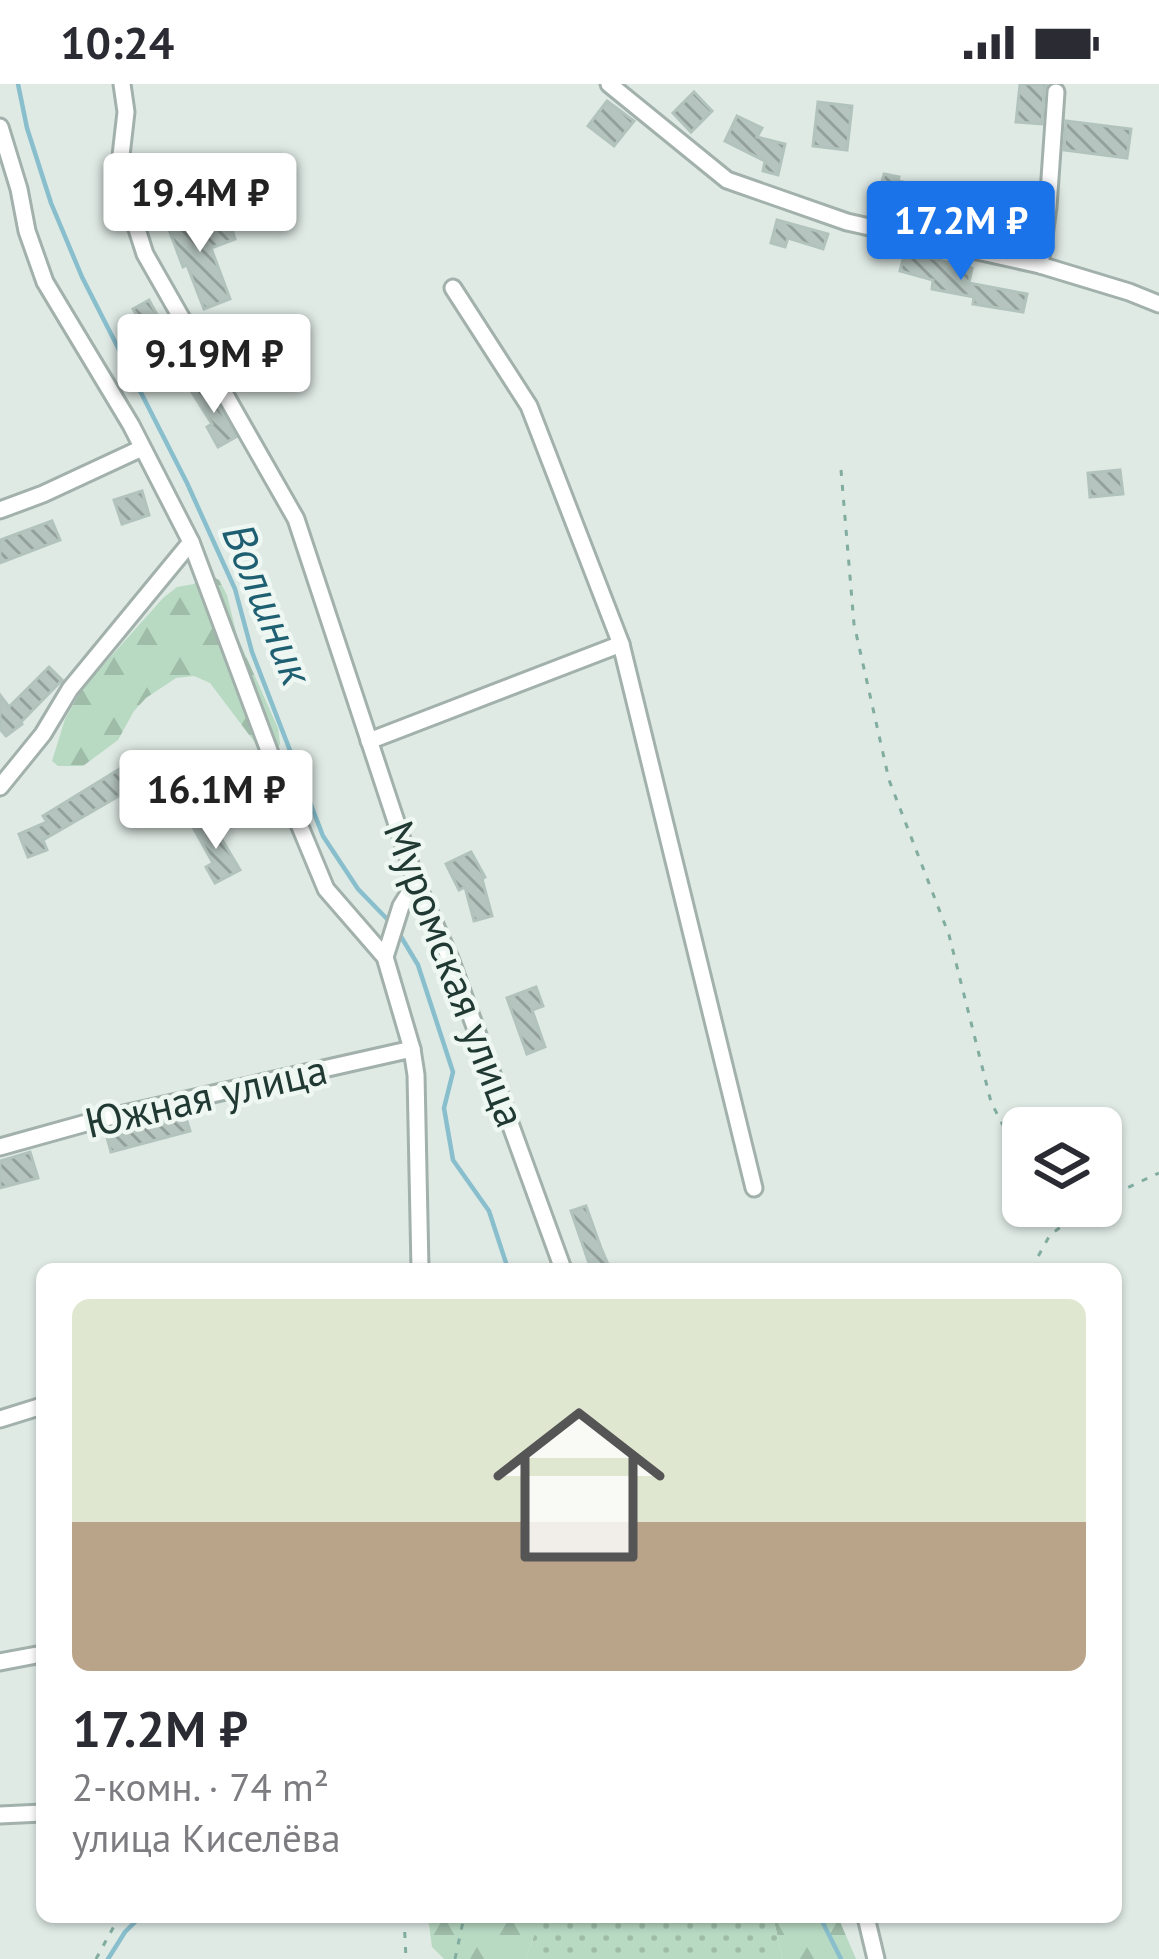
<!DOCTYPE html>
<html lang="ru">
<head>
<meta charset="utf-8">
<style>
  :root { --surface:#fff; --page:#f2f2f3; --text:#2b2b33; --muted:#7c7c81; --accent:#1a73e8 }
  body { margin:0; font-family:"PT Sans",sans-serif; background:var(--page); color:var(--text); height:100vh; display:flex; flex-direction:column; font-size:45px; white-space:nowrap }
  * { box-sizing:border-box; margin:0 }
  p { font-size:39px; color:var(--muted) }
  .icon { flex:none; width:66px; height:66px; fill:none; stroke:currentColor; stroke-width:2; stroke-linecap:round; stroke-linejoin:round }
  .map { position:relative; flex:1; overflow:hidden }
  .side { position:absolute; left:36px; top:1179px; width:1086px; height:660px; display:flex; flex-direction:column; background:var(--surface); border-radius:18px; box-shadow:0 3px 9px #0004 }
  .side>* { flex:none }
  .fabs { position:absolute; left:1002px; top:1023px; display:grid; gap:24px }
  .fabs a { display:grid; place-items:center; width:120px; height:120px; border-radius:18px; background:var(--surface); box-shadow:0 3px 9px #0004; font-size:60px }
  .price { position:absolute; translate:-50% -102px; padding:0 27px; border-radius:12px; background:#fff; color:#222; font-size:39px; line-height:78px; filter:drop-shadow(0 3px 6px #0008) }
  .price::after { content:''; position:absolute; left:50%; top:72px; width:36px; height:27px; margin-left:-18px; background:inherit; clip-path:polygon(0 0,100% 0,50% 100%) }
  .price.active { background:var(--accent); color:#fff }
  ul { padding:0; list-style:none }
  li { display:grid; align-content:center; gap:24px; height:636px; padding:0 36px }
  li span { display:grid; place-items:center; height:372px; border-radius:18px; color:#555 }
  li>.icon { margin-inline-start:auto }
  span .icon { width:216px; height:216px; fill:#fffc; stroke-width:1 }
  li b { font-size:51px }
  .status { display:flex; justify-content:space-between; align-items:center; height:84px; padding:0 60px; background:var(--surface); direction:ltr }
  .status svg { height:33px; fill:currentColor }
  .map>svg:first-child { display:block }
</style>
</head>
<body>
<div class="status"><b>10:24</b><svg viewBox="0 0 49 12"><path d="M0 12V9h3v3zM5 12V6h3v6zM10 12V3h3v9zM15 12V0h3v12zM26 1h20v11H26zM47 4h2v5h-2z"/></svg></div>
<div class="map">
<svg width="1159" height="1875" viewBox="0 0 1159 1875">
  <defs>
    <pattern id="forest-firs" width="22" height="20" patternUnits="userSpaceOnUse" patternTransform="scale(3)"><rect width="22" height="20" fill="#b8dac3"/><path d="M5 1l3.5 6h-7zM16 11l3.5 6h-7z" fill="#9ebca8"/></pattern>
    <pattern id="garden-dots" width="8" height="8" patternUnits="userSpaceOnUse" patternTransform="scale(3)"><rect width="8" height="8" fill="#b8dac3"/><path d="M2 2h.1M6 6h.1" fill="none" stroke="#9ebca8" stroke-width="1.8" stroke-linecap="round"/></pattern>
    <pattern id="building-back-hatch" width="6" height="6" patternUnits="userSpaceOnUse" patternTransform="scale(3)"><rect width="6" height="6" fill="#b5c4be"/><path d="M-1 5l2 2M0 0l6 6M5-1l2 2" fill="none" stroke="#93a09b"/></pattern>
  </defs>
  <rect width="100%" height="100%" fill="#dfeae5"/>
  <!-- forest -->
  <g fill="url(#forest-firs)">
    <path d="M204 488 219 496 227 511 237 552 278 644 280 660 276 668 267 669 259 664 210 599 194 592 176 594 146 614 134 627 118 656 83 682H58L52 677 65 635 82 605 163 514 177 503 194 500Z"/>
    <path d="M428 1833H534V1852L526 1875H444L432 1863Z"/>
    <path d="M773 1833H838L856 1875H783Z"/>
  </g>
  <!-- garden -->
  <path fill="url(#garden-dots)" d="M534 1833H773L783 1875H526L534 1852Z"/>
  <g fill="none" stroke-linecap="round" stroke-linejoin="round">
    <!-- stream -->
    <g stroke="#89bfcd" stroke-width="4.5">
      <path d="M18 0 27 44 51 119 82 193 187 399 235 505 252 568 323 752 358 805 390 838"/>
      <path d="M397 846 418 881 453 988 444 1024 453 1076 489 1127 508 1185"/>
      <path d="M820 1833 841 1875"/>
      <path d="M108 1875 125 1848 140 1833"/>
    </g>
  </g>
  <!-- building -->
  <g fill="url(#building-back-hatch)" stroke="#b2c3bd" stroke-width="3">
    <path d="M1020 0H1047L1044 7 1042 40 1016 38Z"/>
    <path d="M694 8 712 27 691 48 673 29Z"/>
    <path d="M607 17 634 37 614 62 588 42Z"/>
    <path d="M818 18 852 22 847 66 813 62Z"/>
    <path d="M737 32 762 44 757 53 785 60 778 91 763 87 765 77 725 57Z"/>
    <path d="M1066 37 1131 45 1127 74 1064 66Z"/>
    <path d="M884 90 899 93 898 97 921 102 915 128 877 116Z"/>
    <path d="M180 120 193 151 230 139 235 155 211 164 230 215 204 225 187 181 183 183 162 127Z"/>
    <path d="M1005 120 1021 123 1015 154 974 146 977 129 1003 134Z"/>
    <path d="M777 136 828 150 823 165 788 154 785 163 771 159Z"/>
    <path d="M905 168 972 184 969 199 1027 210 1023 228 973 220 974 213 932 205 933 196 900 187Z"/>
    <path d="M149 216 174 262 161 268 143 233 139 235 133 225Z"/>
    <path d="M204 298 236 353 218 363 207 343 212 340 191 307Z"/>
    <path d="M1120 386 1123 410 1090 413 1088 389Z"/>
    <path d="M142 407 149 431 122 440 114 416Z"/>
    <path d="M52 437 60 456 0 479V456Z"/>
    <path d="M49 583 62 596 21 638 22 640 6 652 0 645V611L9 623Z"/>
    <path d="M131 678 143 698 43 756 47 766 28 773 19 750 47 738 43 732Z"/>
    <path d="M209 734 240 786 215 799 206 783 213 779 193 743Z"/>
    <path d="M471 768 485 793 482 795 492 832 474 837 465 803 459 806 446 780Z"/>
    <path d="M536 903 543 922 532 926 545 963 527 970 507 914Z"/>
    <path d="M185 1031 190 1047 111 1068 106 1050 135 1041 136 1045Z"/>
    <path d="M30 1068 38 1094 0 1104V1077Z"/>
    <path d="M586 1122 601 1164 610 1185H591L571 1127Z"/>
  </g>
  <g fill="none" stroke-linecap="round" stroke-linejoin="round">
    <!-- minor casing -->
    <g stroke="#a2b1ac" stroke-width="21">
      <g id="minor">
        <path d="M122 0 126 28 119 89 145 170 296 435 416 798 451 877 563 1185"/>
        <path d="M609 0 727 96 847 138 1040 181 1129 208 1159 220"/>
        <path d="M0 43 19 105 27 147 45 198 131 341 191 458 274 680 326 805 385 873 412 965 416 991 420 1185"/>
        <path d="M1040 181 1048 123 1056 8"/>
        <path d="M0 426 43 410 142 364"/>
        <path d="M621 560 754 1104"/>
        <path d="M369 657 621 560 529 322 453 204"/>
        <path d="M0 703 43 650 70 605 191 458"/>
        <path d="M385 873 401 822 416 798"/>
        <path d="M0 1063 97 1036 412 965"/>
        <path d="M0 1335 42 1322"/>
        <path d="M0 1578 42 1570"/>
        <path d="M0 1731 42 1729"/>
        <path d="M866 1833 876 1875"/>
      </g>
    </g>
    <!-- path -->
    <g stroke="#81aca0" stroke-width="3" stroke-dasharray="6 9" stroke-linecap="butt">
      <path d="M841 386 854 540 889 696 949 851 991 1018 1023 1080"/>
      <path d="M1101 1116 1159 1089"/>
      <path d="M1057 1122 1068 1136"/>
      <path d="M1031 1185 1050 1151 1089 1122"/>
      <path d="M404 1833 406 1875"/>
      <path d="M96 1875 119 1833"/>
      <path d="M455 1875 464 1833"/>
    </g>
    <!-- minor -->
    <use href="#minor" stroke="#fff" stroke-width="15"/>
  </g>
  <g text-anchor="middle" stroke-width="9" stroke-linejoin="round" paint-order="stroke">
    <!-- street labels -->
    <g font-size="42" fill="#213933" stroke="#eff7f3">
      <text transform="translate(455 890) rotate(69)" y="15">Муромская улица</text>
      <text transform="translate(206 1012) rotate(-13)" y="15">Южная улица</text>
    </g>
    <!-- water labels -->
    <g font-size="45" font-style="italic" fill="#1e6072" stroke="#eff7f3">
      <text transform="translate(268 520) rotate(68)" y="16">Волшник</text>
    </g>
  </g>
</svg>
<div class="fabs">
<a><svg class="icon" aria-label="layers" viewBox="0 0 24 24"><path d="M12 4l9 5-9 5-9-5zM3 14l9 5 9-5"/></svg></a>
</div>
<b class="price" style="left:200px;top:171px">19.4M ₽</b>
<b class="price active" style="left:961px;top:199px">17.2M ₽</b>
<b class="price" style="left:214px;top:332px">9.19M ₽</b>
<b class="price" style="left:216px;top:768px">16.1M ₽</b>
<section class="side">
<ul>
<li><span style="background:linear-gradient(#dfe7d0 60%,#b9a48a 0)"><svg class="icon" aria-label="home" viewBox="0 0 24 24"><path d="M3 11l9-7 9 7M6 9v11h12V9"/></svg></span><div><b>17.2M ₽</b><p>2-комн. · 74 m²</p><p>улица Киселёва</p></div></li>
</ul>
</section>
</div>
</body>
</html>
